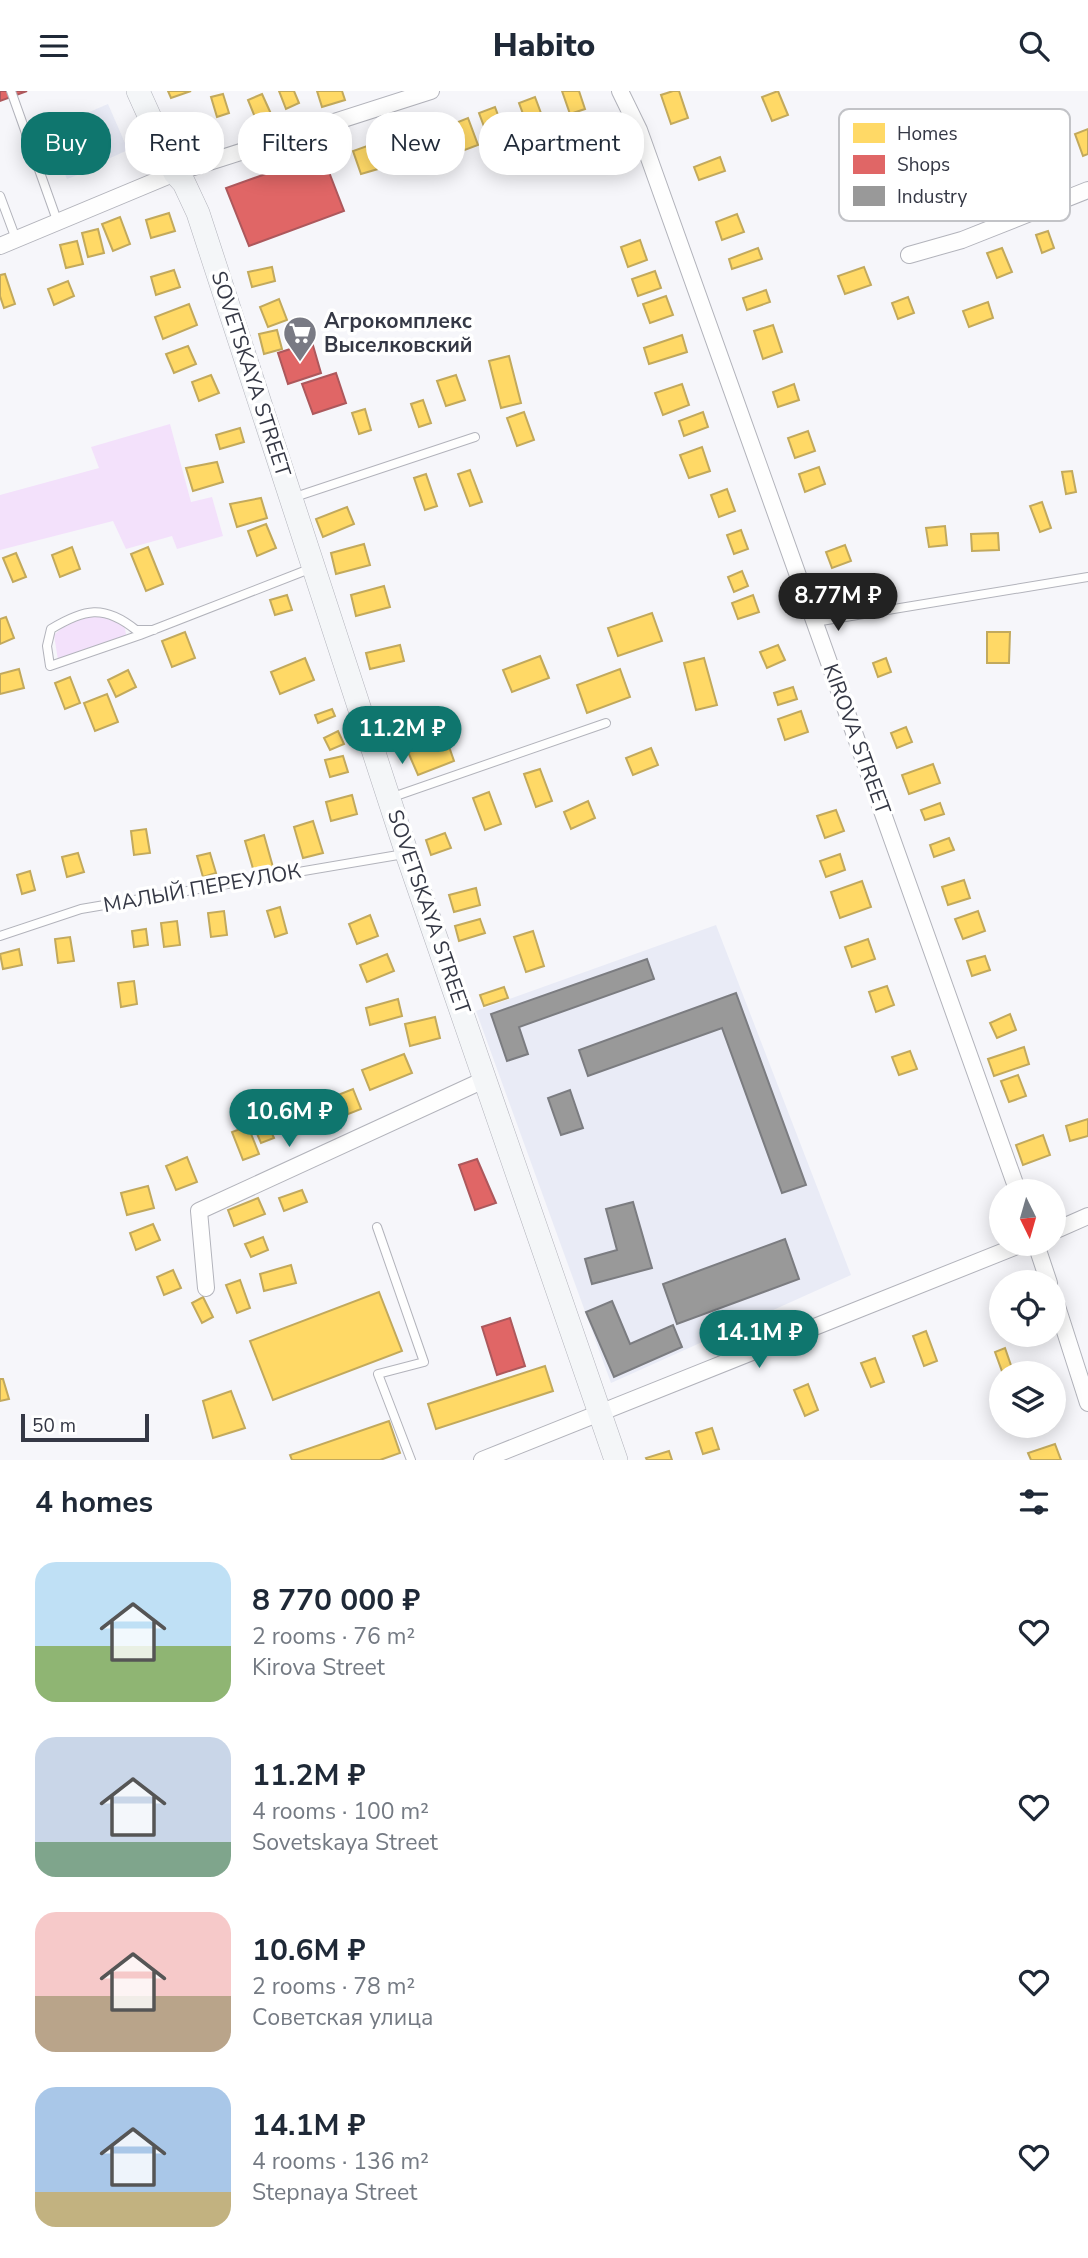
<!DOCTYPE html>
<html lang="en">
<head>
<meta charset="utf-8">
<style>
  :root { --surface:#fff; --page:#f6f6f7; --text:#1f2937; --muted:#747a83; --accent:#0f766e }
  body { margin:0; font-family:"Nunito Sans",sans-serif; background:var(--page); color:var(--text); height:100vh; display:flex; flex-direction:column; font-size:26px; white-space:nowrap }
  * { box-sizing:border-box; margin:0 }
  p { font-size:23px; color:var(--muted) }
  .icon { flex:none; width:38px; height:38px; fill:none; stroke:currentColor; stroke-width:2; stroke-linecap:round; stroke-linejoin:round }
  .map { position:relative; height:1369px; overflow:hidden }
  .side { display:flex; flex-direction:column; background:var(--surface); flex:1 }
  .side>* { flex:none }
  .guide { position:absolute; left:21px; top:21px; width:700px; height:63px; display:flex; gap:14px }
  .needle { width:46px; rotate:175deg }
  .controls { position:absolute; left:989px; top:1088px; display:grid; gap:14px }
  .controls a { display:grid; place-items:center; width:77px; height:77px; border-radius:50%; background:var(--surface); box-shadow:0 4px 18px #0003; font-size:35px }
  .scale { position:absolute; left:21px; bottom:18px; width:128px; box-sizing:border-box; padding-left:7px; border:4px solid #353845; border-top:0; font-size:19px; line-height:24px; white-space:nowrap; color:#353845; -webkit-text-stroke:5px #fff; paint-order:stroke }
  .price { position:absolute; translate:-50% -60px; padding:0 16px; border-radius:24px; background:var(--accent); color:#fff; font-size:23px; line-height:46px; filter:drop-shadow(0 2px 4px #0008) }
  .price::after { content:''; position:absolute; left:50%; top:42px; width:21px; height:16px; margin-left:-10px; background:inherit; clip-path:polygon(0 0,100% 0,50% 100%) }
  .price.on { background:#222; color:#fff }
  ul { padding:0; list-style:none }
  li { display:flex; align-items:center; gap:21px; height:175px; padding:0 35px }
  li span { display:grid; place-items:center; flex:none; width:196px; height:140px; border-radius:21px; color:#555 }
  li>.icon { margin-inline-start:auto }
  span .icon { width:84px; height:84px; fill:#fffc; stroke-width:1 }
  li b { font-size:30px }
  h2 { display:flex; justify-content:space-between; align-items:center; height:84px; padding:0 35px; font-size:30px }
  .tag { padding:0 24px; border-radius:28px; background:var(--surface); box-shadow:0 4px 18px #0003; font-size:24px; line-height:63px }
  .tag.on { background:var(--accent); color:#fff }
  header { display:flex; justify-content:space-between; align-items:center; height:91px; padding:0 35px; background:var(--surface); font-size:32px; font-weight:800 }
  .map>svg:first-child { display:block }
</style>
</head>
<body>
<header><svg class="icon" aria-label="menu" viewBox="0 0 24 24"><path d="M4 6h16M4 12h16M4 18h16"/></svg>Habito<svg class="icon" aria-label="search" viewBox="0 0 24 24"><circle cx="10" cy="10" r="6"/><path d="M15 15l6 6"/></svg></header>
<div class="map">
<svg width="1088" height="1369" viewBox="0 0 1088 1369">
  <rect width="100%" height="100%" fill="#f6f6fa"/>
  <!-- built -->
  <g fill="#e9ebf6">
    <path d="M108 13 128 59 108 68 87 22Z"/>
    <path d="M80 25 101 75 67 88 46 38Z"/>
    <path d="M716 834 851 1184 611 1292 476 920Z"/>
  </g>
  <!-- green -->
  <g fill="#f3e1fb">
    <path d="M170 333 191 411 212 406 223 445 177 458 172 445 126 458 113 430 0 459V404L99 377 91 356Z"/>
    <path d="M91 524 113 527 125 537 126 544 120 549 58 569 54 544 65 534Z"/>
  </g>
  <!-- homes -->
  <g fill="#ffd966" stroke="#c2a95c" stroke-width="2">
    <path d="M168 0H191L171 7Z"/>
    <path d="M279 0H294L299 12 286 18Z"/>
    <path d="M317 0H342L345 9 322 16Z"/>
    <path d="M562 0H579L585 18 570 23Z"/>
    <path d="M673 0H679L688 27 671 33 661 4Z"/>
    <path d="M778 0 788 24 772 30 762 6Z"/>
    <path d="M223 3 229 22 217 26 211 6Z"/>
    <path d="M262 3 272 25 257 31 248 9Z"/>
    <path d="M535 6 545 33 529 39 519 12Z"/>
    <path d="M495 16 505 43 489 49 479 22Z"/>
    <path d="M194 23 201 49 186 53 179 27Z"/>
    <path d="M468 27 478 54 462 60 453 33Z"/>
    <path d="M439 29 449 56 433 62 423 35Z"/>
    <path d="M1088 38V63L1083 65 1075 43Z"/>
    <path d="M402 42 409 60 399 63 392 46Z"/>
    <path d="M370 54 378 78 361 83 353 60Z"/>
    <path d="M720 66 725 80 699 89 694 76Z"/>
    <path d="M169 122 175 140 151 147 146 129Z"/>
    <path d="M737 123 744 141 722 149 716 131Z"/>
    <path d="M120 126 130 153 113 160 102 133Z"/>
    <path d="M98 138 104 162 88 166 82 142Z"/>
    <path d="M1048 140 1054 157 1042 162 1036 144Z"/>
    <path d="M640 149 647 169 628 176 621 156Z"/>
    <path d="M77 150 83 173 66 177 60 154Z"/>
    <path d="M758 157 762 168 732 178 729 168Z"/>
    <path d="M1002 157 1012 181 997 187 987 162Z"/>
    <path d="M272 176 275 190 252 196 248 181Z"/>
    <path d="M864 176 871 194 845 203 838 185Z"/>
    <path d="M174 179 180 196 156 204 151 186Z"/>
    <path d="M655 180 661 197 638 205 632 188Z"/>
    <path d="M5 183 15 213 4 217 0 205V184Z"/>
    <path d="M68 190 74 205 54 214 48 198Z"/>
    <path d="M766 199 770 211 747 219 743 207Z"/>
    <path d="M666 205 673 224 650 232 643 213Z"/>
    <path d="M908 206 914 222 898 228 892 212Z"/>
    <path d="M279 208 287 229 268 236 260 216Z"/>
    <path d="M988 211 993 227 969 236 963 220Z"/>
    <path d="M189 213 197 234 163 248 155 226Z"/>
    <path d="M773 234 782 261 763 268 754 240Z"/>
    <path d="M277 239 282 258 264 263 259 243Z"/>
    <path d="M682 244 687 261 649 273 644 257Z"/>
    <path d="M188 255 196 273 174 282 166 263Z"/>
    <path d="M509 265 521 312 501 317 489 270Z"/>
    <path d="M211 284 219 302 199 310 192 291Z"/>
    <path d="M456 284 465 309 446 315 437 290Z"/>
    <path d="M682 293 689 314 663 324 655 302Z"/>
    <path d="M794 293 799 309 778 316 773 301Z"/>
    <path d="M423 309 431 332 419 336 411 313Z"/>
    <path d="M365 318 371 339 359 343 352 322Z"/>
    <path d="M524 321 534 349 517 355 507 327Z"/>
    <path d="M703 321 708 336 684 345 679 330Z"/>
    <path d="M240 337 244 351 220 358 216 344Z"/>
    <path d="M808 340 815 360 795 367 788 347Z"/>
    <path d="M702 356 710 380 689 387 680 364Z"/>
    <path d="M217 371 223 391 193 400 186 377Z"/>
    <path d="M819 376 825 393 805 401 799 383Z"/>
    <path d="M470 379 482 411 470 415 458 383Z"/>
    <path d="M1072 380 1076 401 1066 403 1062 381Z"/>
    <path d="M426 383 437 415 425 419 414 387Z"/>
    <path d="M727 398 735 420 719 426 711 404Z"/>
    <path d="M261 407 267 427 237 436 230 413Z"/>
    <path d="M1042 411 1051 437 1040 441 1030 415Z"/>
    <path d="M347 416 354 433 323 446 316 428Z"/>
    <path d="M266 433 276 457 257 465 248 440Z"/>
    <path d="M945 435 947 454 929 456 926 437Z"/>
    <path d="M741 439 748 458 734 463 727 444Z"/>
    <path d="M998 442 999 459 972 460 971 443Z"/>
    <path d="M364 453 370 474 336 483 331 462Z"/>
    <path d="M845 454 851 470 832 477 826 461Z"/>
    <path d="M72 456 80 478 60 486 52 464Z"/>
    <path d="M148 456 163 493 146 500 131 463Z"/>
    <path d="M16 462 26 486 13 491 3 467Z"/>
    <path d="M742 480 748 495 734 501 728 486Z"/>
    <path d="M384 495 390 516 356 525 351 504Z"/>
    <path d="M287 504 292 519 275 524 270 509Z"/>
    <path d="M753 504 759 521 738 528 732 512Z"/>
    <path d="M652 522 662 550 618 565 608 537Z"/>
    <path d="M6 526 14 547 0 553V528Z"/>
    <path d="M185 541 195 567 172 576 162 550Z"/>
    <path d="M987 541H1010L1009 572H987Z"/>
    <path d="M400 554 404 570 370 578 366 562Z"/>
    <path d="M778 554 785 569 767 577 760 561Z"/>
    <path d="M540 565 549 587 512 601 503 579Z"/>
    <path d="M305 567 314 589 280 603 271 581Z"/>
    <path d="M704 567 717 614 696 619 684 572Z"/>
    <path d="M886 567 891 581 878 586 873 572Z"/>
    <path d="M19 578 24 597 0 603V583Z"/>
    <path d="M620 578 630 606 587 622 577 594Z"/>
    <path d="M128 579 136 596 116 606 108 589Z"/>
    <path d="M70 586 80 612 65 618 55 592Z"/>
    <path d="M793 596 797 608 778 614 774 602Z"/>
    <path d="M107 603 118 631 95 640 84 612Z"/>
    <path d="M332 618 335 625 318 632 315 624Z"/>
    <path d="M414 619 417 630 393 638 389 627Z"/>
    <path d="M801 620 808 641 785 649 778 628Z"/>
    <path d="M906 636 912 651 897 657 891 642Z"/>
    <path d="M338 640 344 653 330 659 324 647Z"/>
    <path d="M446 647 454 670 418 684 408 661Z"/>
    <path d="M651 657 658 674 633 684 626 667Z"/>
    <path d="M343 665 348 681 330 686 325 669Z"/>
    <path d="M933 673 940 692 909 703 902 684Z"/>
    <path d="M540 678 552 710 536 716 524 683Z"/>
    <path d="M489 701 501 733 485 739 473 707Z"/>
    <path d="M352 704 357 723 331 730 326 711Z"/>
    <path d="M588 710 595 727 571 738 564 721Z"/>
    <path d="M940 712 944 723 925 729 921 719Z"/>
    <path d="M836 719 844 740 825 747 817 725Z"/>
    <path d="M313 730 323 762 303 767 294 736Z"/>
    <path d="M146 738 150 762 134 764 131 740Z"/>
    <path d="M445 742 451 757 431 764 426 749Z"/>
    <path d="M264 744 273 776 254 781 245 750Z"/>
    <path d="M949 747 954 759 934 766 930 754Z"/>
    <path d="M78 762 84 781 67 786 62 766Z"/>
    <path d="M210 762 216 782 203 786 197 765Z"/>
    <path d="M840 763 845 779 826 786 820 770Z"/>
    <path d="M30 780 35 799 22 803 17 784Z"/>
    <path d="M964 789 970 807 948 814 942 796Z"/>
    <path d="M862 790 871 816 840 827 831 801Z"/>
    <path d="M476 797 480 814 454 821 449 804Z"/>
    <path d="M280 816 287 842 275 846 267 820Z"/>
    <path d="M224 820 227 844 211 846 208 822Z"/>
    <path d="M978 820 985 840 963 848 955 828Z"/>
    <path d="M370 824 378 845 357 853 349 833Z"/>
    <path d="M480 828 485 842 459 850 455 835Z"/>
    <path d="M177 830 180 854 164 856 161 832Z"/>
    <path d="M146 838 148 854 134 856 132 840Z"/>
    <path d="M533 840 544 875 526 881 514 846Z"/>
    <path d="M70 846 74 870 58 872 55 848Z"/>
    <path d="M868 848 875 868 852 876 845 856Z"/>
    <path d="M19 858 22 874 3 878 0 863Z"/>
    <path d="M387 863 394 880 367 891 360 874Z"/>
    <path d="M985 865 990 879 972 885 967 870Z"/>
    <path d="M134 890 137 913 121 916 118 892Z"/>
    <path d="M887 895 894 914 876 921 869 901Z"/>
    <path d="M504 896 508 907 484 915 480 904Z"/>
    <path d="M398 908 402 925 370 934 366 917Z"/>
    <path d="M1010 923 1016 939 997 947 990 932Z"/>
    <path d="M435 926 440 947 410 955 405 933Z"/>
    <path d="M1024 956 1029 973 994 985 988 968Z"/>
    <path d="M910 960 917 978 899 984 892 966Z"/>
    <path d="M404 963 412 982 370 999 362 979Z"/>
    <path d="M1018 984 1026 1005 1009 1011 1001 990Z"/>
    <path d="M353 998 361 1018 318 1035 310 1015Z"/>
    <path d="M261 1017 274 1047 261 1052 248 1022Z"/>
    <path d="M303 1023 308 1040 292 1045 286 1028Z"/>
    <path d="M1088 1028V1045L1070 1050 1066 1035Z"/>
    <path d="M248 1035 259 1063 243 1069 232 1041Z"/>
    <path d="M1043 1044 1050 1064 1023 1074 1016 1054Z"/>
    <path d="M187 1066 197 1091 176 1099 166 1075Z"/>
    <path d="M148 1095 154 1117 127 1124 121 1102Z"/>
    <path d="M302 1099 307 1111 284 1120 279 1107Z"/>
    <path d="M258 1107 265 1123 234 1135 228 1119Z"/>
    <path d="M153 1133 160 1149 136 1159 130 1142Z"/>
    <path d="M263 1146 268 1159 251 1166 245 1153Z"/>
    <path d="M291 1174 296 1192 264 1200 260 1183Z"/>
    <path d="M173 1179 181 1197 164 1204 157 1186Z"/>
    <path d="M240 1189 250 1217 237 1222 226 1194Z"/>
    <path d="M379 1201 402 1260 273 1309 250 1250Z"/>
    <path d="M203 1206 213 1226 202 1232 192 1212Z"/>
    <path d="M926 1240 937 1270 924 1275 913 1245Z"/>
    <path d="M1005 1257 1014 1283H1003L995 1261Z"/>
    <path d="M875 1267 884 1291 871 1296 861 1272Z"/>
    <path d="M545 1275 553 1300 436 1338 428 1313Z"/>
    <path d="M0 1288H3L9 1308 0 1310Z"/>
    <path d="M808 1293 818 1319 805 1325 794 1299Z"/>
    <path d="M231 1300 245 1337 213 1347 203 1310Z"/>
    <path d="M389 1330 400 1362 380 1369H292L290 1364Z"/>
    <path d="M712 1337 719 1358 703 1363 696 1342Z"/>
    <path d="M1055 1353 1061 1369H1031L1028 1362Z"/>
    <path d="M669 1360 672 1369H647L646 1367Z"/>
  </g>
  <!-- shops -->
  <g fill="#e06666" stroke="#ad585c" stroke-width="2">
    <path d="M0 0H27L0 10Z"/>
    <path d="M322 63 344 120 249 155 226 97Z"/>
    <path d="M312 251 321 282 288 293 278 262Z"/>
    <path d="M336 282 346 312 313 323 302 293Z"/>
    <path d="M477 1068 496 1112 475 1119 459 1074Z"/>
    <path d="M510 1227 525 1275 497 1284 482 1236Z"/>
  </g>
  <!-- industry -->
  <g fill="#999" stroke="#7b7c80" stroke-width="2">
    <path d="M647 868 654 888 519 936 528 963 507 970 491 923Z"/>
    <path d="M736 902 806 1094 782 1102 722 937 588 985 579 959Z"/>
    <path d="M570 999 583 1037 561 1044 548 1007Z"/>
    <path d="M633 1111 652 1177 592 1193 585 1168 617 1159 606 1118Z"/>
    <path d="M785 1148 799 1188 677 1233 663 1193Z"/>
    <path d="M612 1210 630 1253 673 1234 682 1256 614 1286 586 1221Z"/>
  </g>
  <g fill="none" stroke-linecap="round" stroke-linejoin="round">
    <!-- lane casing -->
    <g stroke="#b2b3bb" stroke-width="10">
      <g id="lane">
        <path d="M11 0 58 132"/>
        <path d="M0 105 16 148"/>
        <path d="M295 406 475 346"/>
        <path d="M815 531 1088 486"/>
        <path d="M154 539H136C104 513 84 518 51 538L47 555 50 575 140 544 312 477"/>
        <path d="M390 707 606 632"/>
        <path d="M0 845 81 818 404 763"/>
        <path d="M377 1136 424 1271 378 1283 411 1369"/>
      </g>
    </g>
    <!-- street casing -->
    <g stroke="#b2b3bb" stroke-width="18">
      <g id="street">
        <path d="M620 0 639 39 1018 1101"/>
        <path d="M0 155 175 82 431 0"/>
        <path d="M909 164 962 149 1088 99"/>
        <path d="M1054 1140 1088 1125"/>
        <path d="M1036 1153 1049 1192"/>
        <path d="M206 1197 199 1120 486 988"/>
        <path d="M1054 1206 1088 1312"/>
        <path d="M482 1369 1022 1153"/>
      </g>
    </g>
    <!-- secondary casing -->
    <g stroke="#b2b3bb" stroke-width="24">
      <path id="secondary" d="M138 0 175 82 184 92 198 122 407 763 616 1369"/>
    </g>
    <!-- lane -->
    <use href="#lane" stroke="#fefefe" stroke-width="8"/>
    <!-- street -->
    <use href="#street" stroke="#fefefe" stroke-width="16"/>
    <!-- secondary -->
    <use href="#secondary" stroke="#f4f6f8" stroke-width="23"/>
  </g>
  <!-- icons -->
  <defs>
    <g id="supermarket-pin" transform="scale(1.75)"><path d="M0 17L-7.5 6A9.5 9.5 0 1 1 7.5 6Z" fill="#797a84" stroke="#fff"/><path d="M-6-5.5h2.5l.6 2H6L4.5 2H-2.5L-4.4-4H-6ZM-1.5 3.2a1.3 1.3 0 1 0 .1 0ZM3 3.2a1.3 1.3 0 1 0 .1 0Z" fill="#fff"/></g>
  </defs>
  <g fill-rule="evenodd">
    <use href="#supermarket-pin" x="300" y="242"/>
  </g>
  <g text-anchor="middle" stroke-width="7" stroke-linejoin="round" paint-order="stroke">
    <!-- poi labels -->
    <g font-size="21" font-weight="bold" fill="#353845" stroke="#fff" text-anchor="start">
      <text x="324" y="237">Агрокомплекс<tspan x="324" dy="24">Выселковский</tspan></text>
    </g>
    <!-- street labels -->
    <g font-size="21" fill="#353845" stroke="#fff">
      <text transform="translate(251 283) rotate(72)" y="7">SOVETSKAYA STREET</text>
      <text transform="translate(857 648) rotate(70)" y="7">KIROVA STREET</text>
      <text transform="translate(202 797) rotate(-10)" y="7">МАЛЫЙ ПЕРЕУЛОК</text>
      <text transform="translate(429 821) rotate(71)" y="7">SOVETSKAYA STREET</text>
    </g>
  </g>
  <!-- legend -->
  <rect x="839" y="18" width="231" height="112" rx="10" fill="#fff" stroke="#c2c3c7" stroke-width="2"/>
  <rect x="853" y="32" width="32" height="20" fill="#ffd966"/>
  <rect x="853" y="64" width="32" height="19" fill="#e06666"/>
  <rect x="853" y="95" width="32" height="20" fill="#999"/>
  <g font-size="19" fill="#353845">
    <text x="897" y="49">Homes</text>
    <text x="897" y="80">Shops</text>
    <text x="897" y="112">Industry</text>
  </g>
</svg>
<div class="controls">
<a><svg class="needle" viewBox="-14 -14 28 28"><path d="M0-13l5 13h-10z" fill="#e53935"/><path d="M0 13l5-13h-10z" fill="#747a83"/></svg></a>
<a><svg class="icon" aria-label="locate" viewBox="0 0 24 24"><circle cx="12" cy="12" r="6"/><path d="M12 2v4M12 18v4M2 12h4M18 12h4"/></svg></a>
<a><svg class="icon" aria-label="layers" viewBox="0 0 24 24"><path d="M12 4l9 5-9 5-9-5zM3 14l9 5 9-5"/></svg></a>
</div>
<div class="scale">50 m</div>
<b class="price on" style="left:838px;top:542px">8.77M ₽</b>
<b class="price" style="left:402px;top:675px">11.2M ₽</b>
<b class="price" style="left:289px;top:1058px">10.6M ₽</b>
<b class="price" style="left:759px;top:1279px">14.1M ₽</b>
<div class="guide">
<a class="tag on">Buy</a>
<a class="tag">Rent</a>
<a class="tag">Filters</a>
<a class="tag">New</a>
<a class="tag">Apartment</a>
</div>
</div>
<section class="side">
<h2>4 homes<svg class="icon" aria-label="filters" viewBox="0 0 24 24"><path d="M4 7h16M4 17h16"/><circle cx="9" cy="7" r="2"/><circle cx="15" cy="17" r="2"/></svg></h2>
<ul>
<li><span style="background:linear-gradient(#bfe0f5 60%,#8fb573 0)"><svg class="icon" aria-label="home" viewBox="0 0 24 24"><path d="M3 11l9-7 9 7M6 9v11h12V9"/></svg></span><div><b>8 770 000 ₽</b><p>2 rooms · 76 m²</p><p>Kirova Street</p></div><svg class="icon" aria-label="heart" viewBox="0 0 24 24"><path d="M12 20l-8-8c-3-5 5-10 8-4 3-6 11-1 8 4z"/></svg></li>
<li><span style="background:linear-gradient(#c9d6e8 75%,#7fa58c 0)"><svg class="icon" aria-label="home" viewBox="0 0 24 24"><path d="M3 11l9-7 9 7M6 9v11h12V9"/></svg></span><div><b>11.2M ₽</b><p>4 rooms · 100 m²</p><p>Sovetskaya Street</p></div><svg class="icon" aria-label="heart" viewBox="0 0 24 24"><path d="M12 20l-8-8c-3-5 5-10 8-4 3-6 11-1 8 4z"/></svg></li>
<li><span style="background:linear-gradient(#f6c9c9 60%,#b9a48a 0)"><svg class="icon" aria-label="home" viewBox="0 0 24 24"><path d="M3 11l9-7 9 7M6 9v11h12V9"/></svg></span><div><b>10.6M ₽</b><p>2 rooms · 78 m²</p><p>Советская улица</p></div><svg class="icon" aria-label="heart" viewBox="0 0 24 24"><path d="M12 20l-8-8c-3-5 5-10 8-4 3-6 11-1 8 4z"/></svg></li>
<li><span style="background:linear-gradient(#a9c7e8 75%,#c2b280 0)"><svg class="icon" aria-label="home" viewBox="0 0 24 24"><path d="M3 11l9-7 9 7M6 9v11h12V9"/></svg></span><div><b>14.1M ₽</b><p>4 rooms · 136 m²</p><p>Stepnaya Street</p></div><svg class="icon" aria-label="heart" viewBox="0 0 24 24"><path d="M12 20l-8-8c-3-5 5-10 8-4 3-6 11-1 8 4z"/></svg></li>
</ul>
</section>
</body>
</html>
